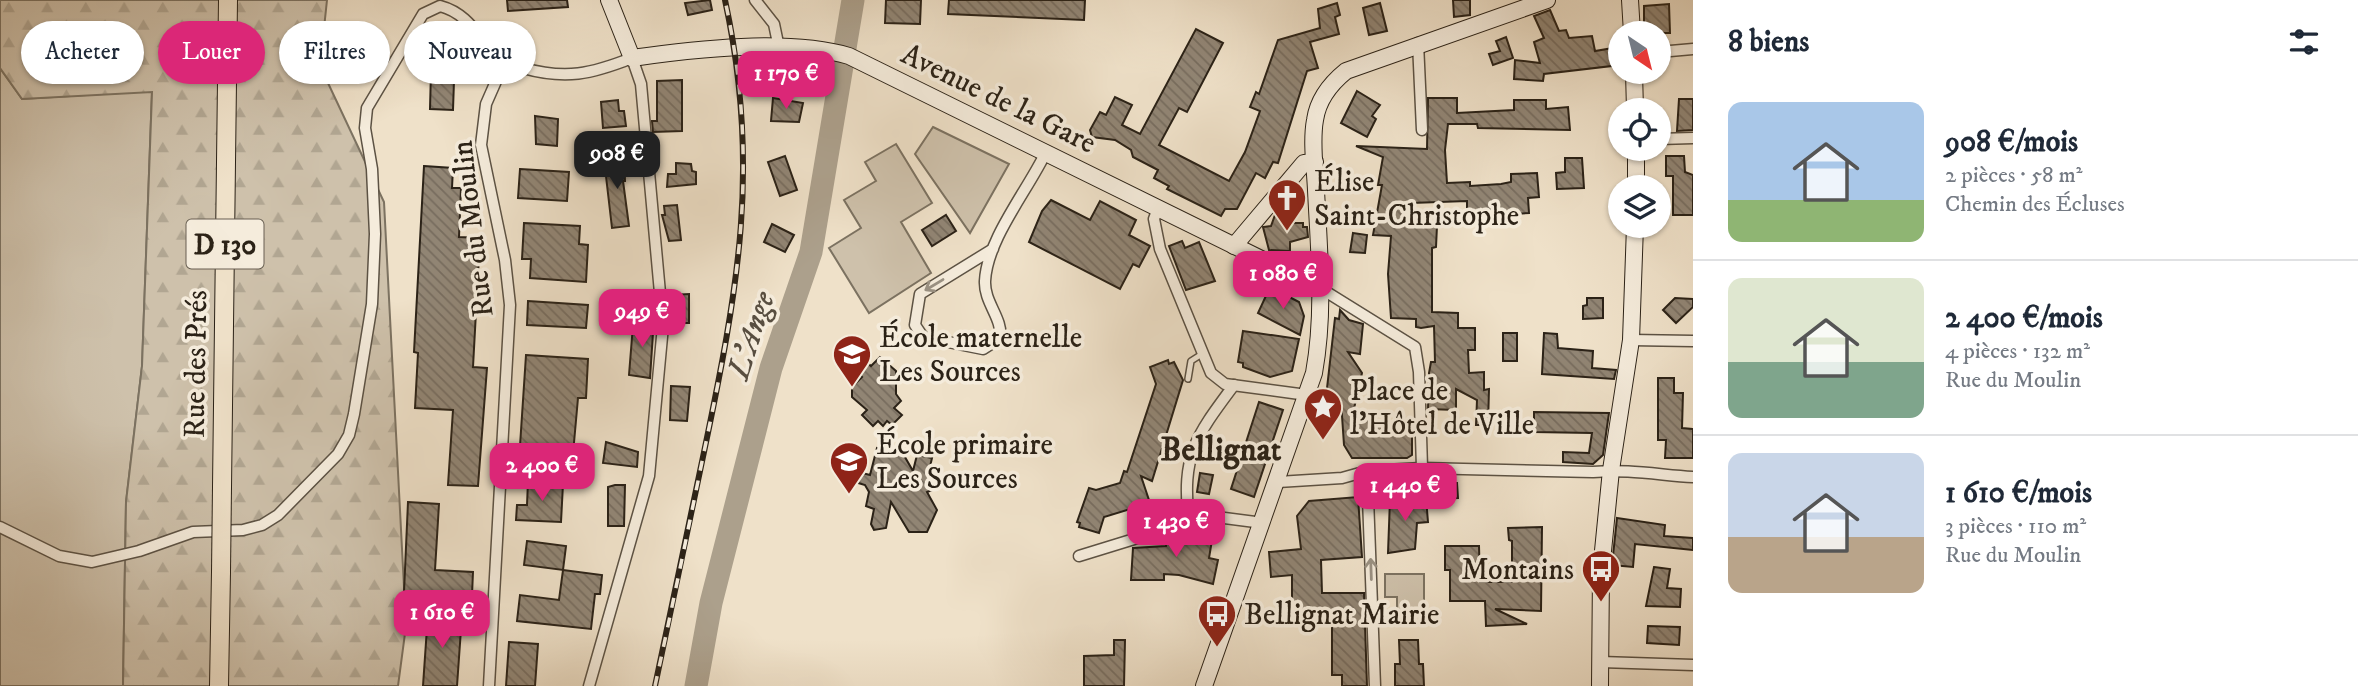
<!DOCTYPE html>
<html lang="fr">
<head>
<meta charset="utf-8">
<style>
  :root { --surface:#fff; --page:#f2f2f3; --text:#1f2937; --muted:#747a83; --line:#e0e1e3; --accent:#db2777 }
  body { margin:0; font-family:"IM FELL DW Pica",serif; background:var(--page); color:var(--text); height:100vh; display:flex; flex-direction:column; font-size:26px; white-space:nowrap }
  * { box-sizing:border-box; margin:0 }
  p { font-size:23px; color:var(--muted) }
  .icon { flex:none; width:38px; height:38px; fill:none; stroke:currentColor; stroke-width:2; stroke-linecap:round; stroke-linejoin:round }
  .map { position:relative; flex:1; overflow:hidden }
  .sheet { display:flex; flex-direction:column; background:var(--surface); width:665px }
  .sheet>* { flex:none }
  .guide { position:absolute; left:21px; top:21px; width:665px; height:63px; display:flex; gap:14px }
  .needle { width:46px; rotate:145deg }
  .fabs { position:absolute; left:1608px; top:21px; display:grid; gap:14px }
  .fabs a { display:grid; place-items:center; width:63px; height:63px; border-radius:50%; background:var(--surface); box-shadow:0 2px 5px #0004; font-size:35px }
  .price { position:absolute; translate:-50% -60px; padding:0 16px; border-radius:14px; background:var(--accent); color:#fff; font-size:23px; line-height:46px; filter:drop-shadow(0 2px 4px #0008) }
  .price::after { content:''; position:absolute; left:50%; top:42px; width:21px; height:16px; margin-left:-10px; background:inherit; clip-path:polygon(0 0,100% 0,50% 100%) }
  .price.current { background:#222; color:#fff }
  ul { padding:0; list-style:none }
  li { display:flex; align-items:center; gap:21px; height:175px; padding:0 35px }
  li+li { border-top:2px solid var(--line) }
  li span { display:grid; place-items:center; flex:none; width:196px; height:140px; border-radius:14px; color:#555 }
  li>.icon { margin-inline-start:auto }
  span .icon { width:84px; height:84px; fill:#fffc; stroke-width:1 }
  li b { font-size:30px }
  h2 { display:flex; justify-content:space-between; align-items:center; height:84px; padding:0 35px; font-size:30px }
  .tag { padding:0 24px; border-radius:32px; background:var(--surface); box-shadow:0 2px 5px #0004; font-size:24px; line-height:63px }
  .tag.current { background:var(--accent); color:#fff }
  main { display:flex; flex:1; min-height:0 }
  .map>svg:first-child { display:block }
</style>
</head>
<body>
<main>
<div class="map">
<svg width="1693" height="686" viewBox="0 0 1693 686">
  <defs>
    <pattern id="forest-firs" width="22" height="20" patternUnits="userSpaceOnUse" patternTransform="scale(1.75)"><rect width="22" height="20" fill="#cec1ab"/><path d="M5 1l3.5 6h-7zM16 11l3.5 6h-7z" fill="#b1a692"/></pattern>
    <pattern id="building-back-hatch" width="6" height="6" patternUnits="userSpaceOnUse" patternTransform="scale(1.75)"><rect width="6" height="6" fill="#918574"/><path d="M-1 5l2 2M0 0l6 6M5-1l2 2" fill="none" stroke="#776c5e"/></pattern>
  </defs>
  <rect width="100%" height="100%" fill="#efe1c9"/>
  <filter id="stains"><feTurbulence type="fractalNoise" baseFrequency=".00286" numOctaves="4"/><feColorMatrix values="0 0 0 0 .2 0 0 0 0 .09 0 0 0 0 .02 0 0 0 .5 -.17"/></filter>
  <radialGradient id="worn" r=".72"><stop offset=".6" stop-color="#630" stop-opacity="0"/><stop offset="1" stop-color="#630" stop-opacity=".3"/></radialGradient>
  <!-- green -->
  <g fill="#cec1ab" stroke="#7c7261" stroke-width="2">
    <path d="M0 68 22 99 152 91 142 366 126 502 123 686H0Z"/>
    <path d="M933 127 1009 164 970 233 915 154Z"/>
    <path d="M896 144 932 203 901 222 931 273 869 313 829 248 861 228 844 200 876 181 865 162Z"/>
    <path d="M1385 574H1424V614H1397V597H1385Z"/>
  </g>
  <!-- forest -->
  <path fill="url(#forest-firs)" stroke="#7c7261" stroke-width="2" d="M0 0H327L320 66 384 202 406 626 398 686H123L126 502 142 366 152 92 22 99 0 68Z"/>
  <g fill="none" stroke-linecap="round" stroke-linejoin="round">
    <!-- river -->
    <path stroke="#aca08c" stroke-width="23" d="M696 686 711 603 771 368 811 252 853 0"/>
  </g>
  <!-- building -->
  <g fill="url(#building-back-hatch)" stroke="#2b2217" stroke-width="2">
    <path d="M507 0H567L568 7 508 11Z"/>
    <path d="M710 0 712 10 688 15 685 3Z"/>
    <path d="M886 0H921L920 24 885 23Z"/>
    <path d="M949 0H1085L1084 20 948 14Z"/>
    <path d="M1453 0H1470V15L1454 17Z"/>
    <path d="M1337 3 1340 15 1335 17 1339 34 1310 42 1318 68 1307 71 1278 163 1273 162 1265 178 1256 173 1237 209H1225L1221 216 1167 189 1169 186 1154 178 1158 170 1133 157 1131 150 1115 140 1092 137 1090 130 1100 112 1106 115 1115 97 1132 105 1122 125 1140 134 1196 29 1223 43 1187 112 1179 108 1159 145 1229 181 1245 152 1260 111 1250 107 1256 92 1259 94 1278 40 1320 28 1318 9Z"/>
    <path d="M1380 3 1387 31 1369 35 1363 8Z"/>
    <path d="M1669 4 1670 33H1644V6Z"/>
    <path d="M1550 10 1559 31 1566 30 1569 38 1592 36 1595 51 1619 47 1620 65 1544 74 1543 81 1514 79 1515 60 1540 63 1534 42 1544 38 1534 16Z"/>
    <path d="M1506 37 1513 58 1493 65 1489 54 1500 51 1496 41Z"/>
    <path d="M444 64 457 77 454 81 453 110 430 109 431 71H437Z"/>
    <path d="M682 80V131L653 132 652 121H657V81Z"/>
    <path d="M1357 91 1380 105 1372 116 1376 119 1367 137 1341 123Z"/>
    <path d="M773 98 803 103 799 122 771 121Z"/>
    <path d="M1428 98H1457V113L1514 110V100H1546V109L1568 107 1570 130 1478 128 1477 124H1448L1445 150 1447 183 1470 182V186L1501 184 1511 182V174L1537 173 1539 197 1528 198 1529 213 1467 217V201L1411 203 1409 225 1437 226 1436 247 1432 248V312L1458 313V328H1475V350H1468L1469 373 1484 372V390L1489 389 1488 425H1476L1477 400 1456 389V410L1428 409 1429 373 1431 362H1435L1434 326 1421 328 1416 327V319L1391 318 1388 274 1391 236 1373 235 1382 185H1378L1383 157 1356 146 1427 149Z"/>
    <path d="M1679 99H1693V130L1677 131Z"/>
    <path d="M618 100 619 111H624L626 126 603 128 601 102Z"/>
    <path d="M535 116 558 119 557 146 536 144Z"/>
    <path d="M785 156 797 190 780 196 768 162Z"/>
    <path d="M1666 156H1684L1685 172 1693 175V215H1673V176H1666Z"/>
    <path d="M624 157 625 181H623L629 226 612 228 604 159Z"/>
    <path d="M1565 158H1582L1584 188 1557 189 1556 173 1565 172Z"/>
    <path d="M676 163 691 164 692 171 696 172V184L667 187 668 174H676Z"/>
    <path d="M424 166 453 168 452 188H461L459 237 480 238 473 367 487 368 478 486 448 485 453 410 415 408 418 353 414 352Z"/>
    <path d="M520 169 569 172 567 201 518 198Z"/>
    <path d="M1051 200 1090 220 1100 201 1136 220 1129 235 1150 246 1139 267 1133 264 1120 289 1029 242 1042 211Z"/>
    <path d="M677 205 681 240 669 241 662 215H665L664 206Z"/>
    <path d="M1287 214 1288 223H1303V227H1307L1308 237 1290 242V251L1269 250 1263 227 1271 226 1275 215Z"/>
    <path d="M946 215 956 231 932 246 922 230Z"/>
    <path d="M524 223 580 226 579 244 588 245 586 282 530 278 531 259H522Z"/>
    <path d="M772 224 794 235 785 252 764 242Z"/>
    <path d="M1353 233 1367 235 1365 253 1350 252Z"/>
    <path d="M1182 241 1185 248 1199 242 1215 281 1186 290 1169 246Z"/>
    <path d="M1270 287 1299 302 1304 316 1300 335 1258 313Z"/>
    <path d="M689 294V323H671V295Z"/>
    <path d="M1587 298H1603V318L1583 319V306L1587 305Z"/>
    <path d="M1675 298 1693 299V307L1676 323 1663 310Z"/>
    <path d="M528 301 588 305 586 328 527 325Z"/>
    <path d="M1340 310 1349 320 1363 324 1360 354 1348 352 1362 373 1353 413 1375 412 1373 424 1405 425V432H1412V455L1407 458H1352L1344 445 1341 401 1326 397 1335 318 1339 319Z"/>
    <path d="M642 317 654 318 650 378 629 375 633 325 642 326Z"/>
    <path d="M1243 331 1299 339 1292 371 1270 377 1243 367V363L1238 362Z"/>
    <rect x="1503" y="333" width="14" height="28"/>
    <path d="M1544 333 1557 334 1558 348 1593 351 1592 368 1616 370 1614 379 1542 374Z"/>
    <path d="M526 355 588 359 586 398H578L572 465 519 461Z"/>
    <path d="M861 357 871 366 880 357 896 371V394L901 401 894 408 902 415 892 425 887 421 883 426 878 421 873 426 862 415 867 410 852 397V387L862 377 852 367Z"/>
    <path d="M1168 360 1169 364 1174 362 1183 380 1152 481 1141 476 1150 503 1104 517 1099 533 1079 527 1080 523 1077 522 1089 488 1096 490 1120 483 1124 471 1127 472 1156 384 1150 367Z"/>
    <path d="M1658 378H1674V393H1683L1682 428 1693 429V458H1665L1666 440H1658Z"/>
    <path d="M671 386 690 387 687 421 670 420Z"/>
    <path d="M1259 402 1283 410 1254 497 1231 489Z"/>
    <path d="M1534 412 1609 413 1603 455 1593 464 1563 462V452L1589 453 1592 433 1534 432Z"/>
    <path d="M606 442 638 452 637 467 603 463Z"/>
    <path d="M877 448 902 452 913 471 917 455 932 458 928 475 937 482 935 489 927 492 937 510 927 532H909L891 502 886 528 874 530 871 524 874 509 866 506 869 492 865 485 855 482 858 472 870 475Z"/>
    <path d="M1200 473 1213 475 1209 494 1197 492Z"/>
    <path d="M528 481 563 484 561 522 516 520 517 505H527Z"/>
    <path d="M1433 483H1457L1458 498 1433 499Z"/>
    <path d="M615 485H625L624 526H608V487Z"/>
    <path d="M1358 497 1362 557 1321 560 1322 593H1364L1367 686H1342V675H1332V614L1292 615V575L1271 577 1269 552 1301 549 1297 516 1309 501Z"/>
    <path d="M1426 498 1428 522 1417 523 1415 549 1388 553 1390 499Z"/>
    <path d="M408 502 439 504 435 570 473 572 472 595 404 592Z"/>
    <path d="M1617 518 1665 525 1664 536 1693 538V550L1635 544 1633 567 1612 565Z"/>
    <path d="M1542 527 1541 611 1495 609 1527 624 1486 626 1485 601H1450V570H1445V546H1479L1480 582H1512V541L1509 540 1508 528Z"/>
    <path d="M1200 532 1213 534 1209 558 1218 560 1213 584 1179 575 1164 574V580H1131L1133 548 1166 546 1167 537Z"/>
    <path d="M527 541 566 546 563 570 524 565Z"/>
    <path d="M1654 567 1670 569 1667 588 1681 589 1680 607 1646 606Z"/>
    <path d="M563 570 602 575 600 594H595L591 629 517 621 520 595 559 600Z"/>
    <path d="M428 613 462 615 457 686H423Z"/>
    <path d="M1648 626 1680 627 1679 645 1647 643Z"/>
    <path d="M1114 640H1125L1124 686H1084V656L1114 655Z"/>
    <path d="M1399 640H1418L1419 664H1423L1424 686H1395V664H1400Z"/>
    <path d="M509 642 538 644 535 686H506Z"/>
  </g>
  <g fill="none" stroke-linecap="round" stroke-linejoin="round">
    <!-- lane casing -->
    <g stroke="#5c5244" stroke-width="8">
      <path id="lane" d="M1188 379 1191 361 1202 354"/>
    </g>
    <!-- street casing -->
    <g stroke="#5c5244" stroke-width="13">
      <g id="street">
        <path d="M755 0 774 24 779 48"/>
        <path d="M1418 43 1422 130"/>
        <path d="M1659 52 1693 49"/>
        <path d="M1659 139 1693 138"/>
        <path d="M1158 208 1154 219 1160 249 1211 373 1225 384 1307 395"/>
        <path d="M993 249 920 294 915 325 923 337 983 349 1000 338C1003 318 984 303 985 281 987 239 1028 190 1046 152"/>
        <path d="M1320 288 1415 347 1419 372 1422 468"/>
        <path d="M1631 340 1693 341"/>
        <path d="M1367 471 1375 686"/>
        <path d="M1278 482 1342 478 1367 471 1422 468 1593 472C1627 469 1660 475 1693 477"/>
        <path d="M1189 521C1181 455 1196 436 1234 385"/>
        <path d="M0 527 59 556 92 562 139 551 193 532 243 530 262 525 278 515 338 454 349 435 354 414 372 304 375 234 372 169 365 128 367 108 423 14 440 6C471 14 480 42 503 62 507 66 516 67 523 68 566 80 591 74 632 58L641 84 663 326 649 476 589 686"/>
        <path d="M1079 556 1209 516 1263 523"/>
        <path d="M1601 662 1693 665"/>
        <path d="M489 686 510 305 505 260 481 145 486 104 504 63"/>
      </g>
    </g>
    <!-- secondary casing -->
    <g stroke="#2b2217" stroke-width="18">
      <g id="secondary">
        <path d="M609 0 632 58C694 49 789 38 849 56L1320 288"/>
        <path d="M1630 0 1632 33"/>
        <path d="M1634 72 1635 110"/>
        <path d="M1636 187V149"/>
        <path d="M1234 246 1304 163 1315 162"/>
        <path d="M1204 686 1314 373C1325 312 1319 251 1316 190 1315 168 1311 142 1315 120 1318 99 1330 84 1346 71L1547 0"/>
        <path d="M1600 686 1601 571 1611 470 1631 340 1635 226"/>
      </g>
    </g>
    <!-- primary casing -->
    <g stroke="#2b2217" stroke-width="20">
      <g id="primary">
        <path d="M222 487 228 0"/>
        <path d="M219 686 221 572"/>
      </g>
    </g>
    <!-- lane -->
    <use href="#lane" stroke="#f5ecdc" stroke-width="5"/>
    <!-- street -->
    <use href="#street" stroke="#f5ecdc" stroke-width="10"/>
    <!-- secondary -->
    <use href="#secondary" stroke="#f5ecdc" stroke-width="16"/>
    <!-- primary -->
    <use href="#primary" stroke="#efe1c9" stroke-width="18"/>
    <!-- rail casing -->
    <g stroke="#2b2217" stroke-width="6">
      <path id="rail" d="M655 686C672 608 688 530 704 452 738 289 761 166 725 0"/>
    </g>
    <!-- rail -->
    <use href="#rail" stroke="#f5ecdc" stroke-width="3.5" stroke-dasharray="10" stroke-linecap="butt"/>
    <!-- primary-bridge casing -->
    <g stroke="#2b2217" stroke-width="20" stroke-linecap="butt">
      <path id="primary-bridge" d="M221 572 222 487"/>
    </g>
    <!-- primary-bridge -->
    <use href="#primary-bridge" stroke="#efe1c9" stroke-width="18"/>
  </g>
  <!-- one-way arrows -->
  <defs><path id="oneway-shaft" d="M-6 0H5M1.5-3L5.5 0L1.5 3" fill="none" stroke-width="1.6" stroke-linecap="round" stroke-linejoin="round" transform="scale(1.75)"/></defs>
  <g stroke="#9a9183">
    <use href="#oneway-shaft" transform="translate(934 285) rotate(149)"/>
    <use href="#oneway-shaft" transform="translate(1371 569) rotate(-92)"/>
  </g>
  <!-- icons -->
  <defs>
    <g id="church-pin" transform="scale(2.0125)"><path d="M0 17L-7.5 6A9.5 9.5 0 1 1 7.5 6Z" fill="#8f2418" stroke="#f5ecdc"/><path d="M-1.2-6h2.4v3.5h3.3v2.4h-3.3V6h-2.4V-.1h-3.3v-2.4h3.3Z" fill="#fff"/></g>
    <g id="school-pin" transform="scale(2.0125)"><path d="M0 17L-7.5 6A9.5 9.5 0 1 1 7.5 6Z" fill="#8f2418" stroke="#f5ecdc"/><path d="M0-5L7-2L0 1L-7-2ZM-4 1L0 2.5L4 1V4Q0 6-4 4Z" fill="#fff"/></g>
    <g id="sight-pin" transform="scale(2.0125)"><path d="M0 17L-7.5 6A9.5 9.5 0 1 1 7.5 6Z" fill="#8f2418" stroke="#f5ecdc"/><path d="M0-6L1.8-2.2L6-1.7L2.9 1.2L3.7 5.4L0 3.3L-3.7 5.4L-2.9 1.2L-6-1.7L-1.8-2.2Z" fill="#fff"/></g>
    <g id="bus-pin" transform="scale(2.0125)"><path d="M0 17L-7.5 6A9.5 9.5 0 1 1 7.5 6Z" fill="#8f2418" stroke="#f5ecdc"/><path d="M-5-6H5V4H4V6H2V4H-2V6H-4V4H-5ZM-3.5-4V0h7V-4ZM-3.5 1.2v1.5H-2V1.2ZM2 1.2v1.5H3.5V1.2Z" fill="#fff"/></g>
  </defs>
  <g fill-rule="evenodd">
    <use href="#church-pin" x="1287" y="198"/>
    <use href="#school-pin" x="852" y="354"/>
    <use href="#sight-pin" x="1323" y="407"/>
    <use href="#school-pin" x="849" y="461"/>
    <use href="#bus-pin" x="1601" y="569"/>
    <use href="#bus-pin" x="1217" y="614"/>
  </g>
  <g text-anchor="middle" stroke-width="7" stroke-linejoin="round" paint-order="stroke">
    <!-- shield labels -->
    <rect fill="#f5ecdc" stroke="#685f52" stroke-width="2" x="186.5" y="219.5" width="77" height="49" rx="5"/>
    <g font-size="28" font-weight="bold" fill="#2b2217">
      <text x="225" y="254">D 130</text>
    </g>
    <!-- street labels -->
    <g font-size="30" fill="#2b2217" stroke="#f5ecdc">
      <text transform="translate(999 98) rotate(26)" y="10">Avenue de la Gare</text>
      <text transform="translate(472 229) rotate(-97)" y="10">Rue du Moulin</text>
      <text transform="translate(195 364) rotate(-89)" y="10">Rue des Prés</text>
    </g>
    <!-- poi labels -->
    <g font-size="30" fill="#2b2217" stroke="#f5ecdc" text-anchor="start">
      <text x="1314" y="191">Élise<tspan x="1314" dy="34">Saint-Christophe</tspan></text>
      <text x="879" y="347">École maternelle<tspan x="879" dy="34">Les Sources</tspan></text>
      <text x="1350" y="400">Place de<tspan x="1350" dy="34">l'Hôtel de Ville</tspan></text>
      <text x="876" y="454">École primaire<tspan x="876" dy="34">Les Sources</tspan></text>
      <text x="1574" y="579" text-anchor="end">Montains</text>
      <text x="1244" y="624">Bellignat Mairie</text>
    </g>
    <!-- water labels -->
    <g font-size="32" font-style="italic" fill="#584e40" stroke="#f5ecdc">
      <text transform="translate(750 335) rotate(-72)" y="11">L'Ange</text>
    </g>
    <!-- quarter labels -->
    <g font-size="33" font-weight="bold" fill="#2b2217" stroke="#f5ecdc">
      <text x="1221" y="460">Bellignat</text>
    </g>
  </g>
  <rect width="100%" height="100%" filter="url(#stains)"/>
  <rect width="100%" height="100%" fill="url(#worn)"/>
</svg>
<div class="fabs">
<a><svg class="needle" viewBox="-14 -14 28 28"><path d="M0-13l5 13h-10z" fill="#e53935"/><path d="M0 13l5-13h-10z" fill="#747a83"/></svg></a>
<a><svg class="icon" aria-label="locate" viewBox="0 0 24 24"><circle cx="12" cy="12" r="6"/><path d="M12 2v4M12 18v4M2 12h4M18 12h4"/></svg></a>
<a><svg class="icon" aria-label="layers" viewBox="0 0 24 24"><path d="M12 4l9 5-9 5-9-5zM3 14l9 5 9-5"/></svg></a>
</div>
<b class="price" style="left:786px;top:111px">1 170 €</b>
<b class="price current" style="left:617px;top:191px">908 €</b>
<b class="price" style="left:1283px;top:311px">1 080 €</b>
<b class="price" style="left:642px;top:349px">949 €</b>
<b class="price" style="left:542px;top:503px">2 400 €</b>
<b class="price" style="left:1405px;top:523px">1 440 €</b>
<b class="price" style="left:1176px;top:559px">1 430 €</b>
<b class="price" style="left:442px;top:650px">1 610 €</b>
<div class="guide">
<a class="tag">Acheter</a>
<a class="tag current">Louer</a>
<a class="tag">Filtres</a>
<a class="tag">Nouveau</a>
</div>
</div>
<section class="sheet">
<h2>8 biens<svg class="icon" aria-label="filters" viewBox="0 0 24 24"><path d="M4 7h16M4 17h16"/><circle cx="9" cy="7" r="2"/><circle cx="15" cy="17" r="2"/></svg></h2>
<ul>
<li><span style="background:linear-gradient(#a9c7e8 70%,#8fb573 0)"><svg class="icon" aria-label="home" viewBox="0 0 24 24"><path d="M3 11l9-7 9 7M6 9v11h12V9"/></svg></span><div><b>908 €/mois</b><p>2 pièces · 58 m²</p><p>Chemin des Écluses</p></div></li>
<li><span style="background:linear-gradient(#dfe7d0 60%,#7fa58c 0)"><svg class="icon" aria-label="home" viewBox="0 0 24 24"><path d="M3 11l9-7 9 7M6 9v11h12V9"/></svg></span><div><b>2 400 €/mois</b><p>4 pièces · 132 m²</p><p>Rue du Moulin</p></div></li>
<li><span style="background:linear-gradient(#c9d6e8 60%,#b9a48a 0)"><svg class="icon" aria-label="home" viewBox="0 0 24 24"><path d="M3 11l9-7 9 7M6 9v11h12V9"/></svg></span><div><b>1 610 €/mois</b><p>3 pièces · 110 m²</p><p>Rue du Moulin</p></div></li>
</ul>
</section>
</main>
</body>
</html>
